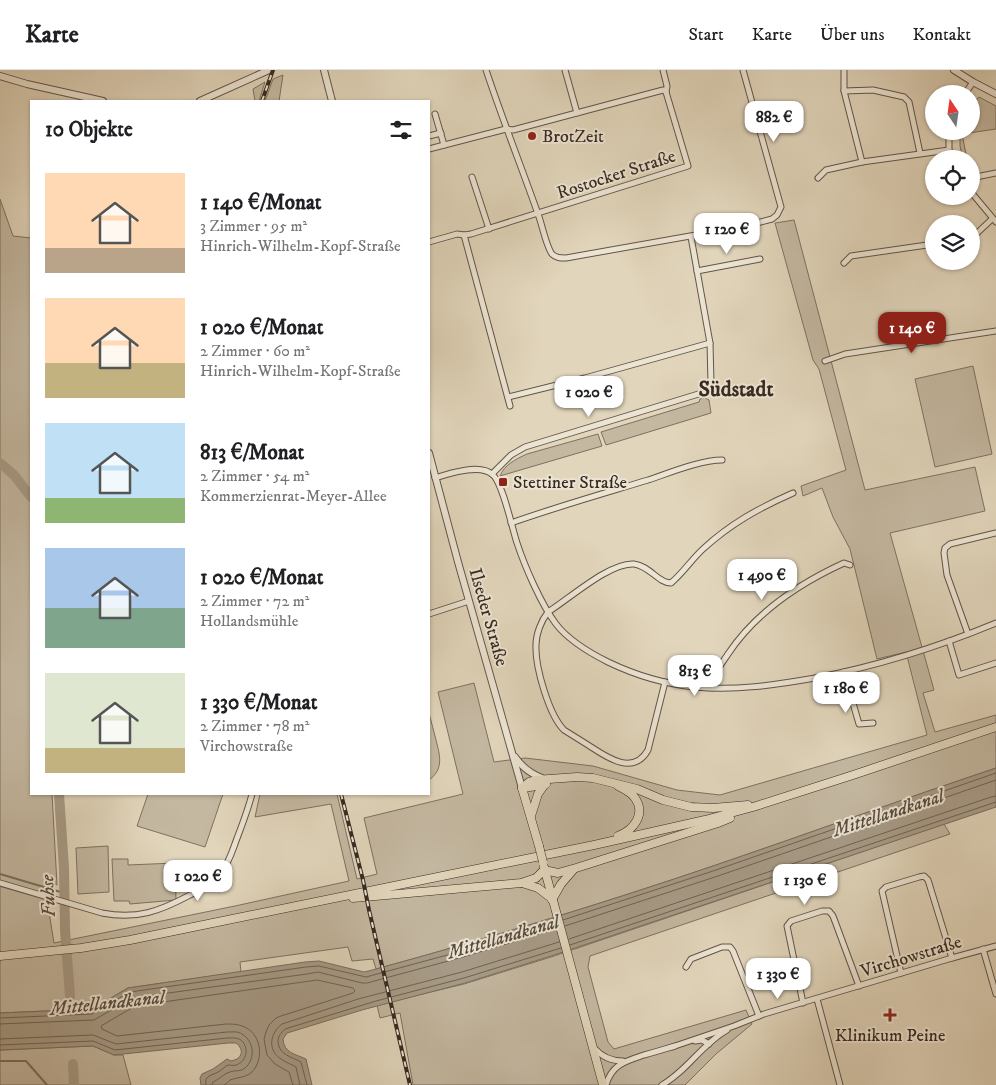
<!DOCTYPE html>
<html lang="de">
<head>
<meta charset="utf-8">
<style>
  :root { --surface:#fff; --page:#f2f2f2; --text:#202124; --muted:#757577; --line:#e0e0e0; --accent:#8f2418 }
  body { margin:0; font-family:"IM FELL DW Pica",serif; background:var(--page); color:var(--text); height:100vh; display:flex; flex-direction:column; font-size:19px; white-space:nowrap }
  * { box-sizing:border-box; margin:0 }
  p { font-size:16px; color:var(--muted) }
  .icon { flex:none; width:28px; height:28px; fill:none; stroke:currentColor; stroke-width:2; stroke-linecap:round; stroke-linejoin:round }
  .map { position:relative; flex:1; overflow:hidden }
  .side { position:absolute; left:30px; top:30px; width:400px; height:695px; display:flex; flex-direction:column; background:var(--surface); border-radius:0px; box-shadow:0 1px 4px #0004 }
  .side>* { flex:none }
  .needle { width:32px; rotate:347deg }
  .fabs { position:absolute; left:925px; top:15px; display:grid; gap:10px }
  .fabs a { display:grid; place-items:center; width:55px; height:55px; border-radius:50%; background:var(--surface); box-shadow:0 1px 4px #0004; font-size:25px }
  .price { position:absolute; translate:-50% -42px; padding:0 11px; border-radius:10px; background:#fff; color:#222; font-size:16px; line-height:32px; filter:drop-shadow(0 1px 2px #0008) }
  .price::after { content:''; position:absolute; left:50%; top:30px; width:15px; height:11px; margin-left:-8px; background:inherit; clip-path:polygon(0 0,100% 0,50% 100%) }
  .price.selected { background:var(--accent); color:#fff }
  ul { padding:0; list-style:none }
  li { display:flex; align-items:center; gap:15px; height:125px; padding:0 15px }
  li span { display:grid; place-items:center; flex:none; width:140px; height:100px; border-radius:0px; color:#555 }
  li>.icon { margin-inline-start:auto }
  span .icon { width:60px; height:60px; fill:#fffc; stroke-width:1 }
  li b { font-size:21px }
  h2 { display:flex; justify-content:space-between; align-items:center; height:60px; padding:0 15px; font-size:21px }
  header { display:flex; align-items:center; gap:30px; box-sizing:border-box; height:70px; padding:0 25px; background:var(--surface); border-bottom:1px solid var(--line) }
  header strong { font-size:24px }
  nav { display:flex; gap:28px; margin-inline-start:auto; font-size:18px }
  .map>svg:first-child { display:block }
</style>
</head>
<body>
<header>
<strong>Karte</strong>
<nav><a>Start</a><a>Karte</a><a>Über uns</a><a>Kontakt</a></nav>
</header>
<div class="map">
<svg width="996" height="1015" viewBox="0 0 996 1015">
  <rect width="100%" height="100%" fill="#e1d5bb"/>
  <filter id="stains"><feTurbulence type="fractalNoise" baseFrequency=".004" numOctaves="4"/><feColorMatrix values="0 0 0 0 .2 0 0 0 0 .09 0 0 0 0 .02 0 0 0 .5 -.17"/></filter>
  <radialGradient id="worn" r=".72"><stop offset=".6" stop-color="#630" stop-opacity="0"/><stop offset="1" stop-color="#630" stop-opacity=".3"/></radialGradient>
  <!-- green -->
  <g fill="#c4b8a1" stroke="#7d7161">
    <path d="M283 5 279 31H265L273 9Z"/>
    <path d="M265 12 259 31H255L253 19Z"/>
    <path d="M979 27 996 36V59L962 64 967 89H963L960 76V61H971V35Z"/>
    <path d="M0 129 13 166 31 168V724H52L57 815 46 809 48 836 54 873 235 836 349 811 331 734 255 747 260 724H337L357 809 377 804 364 748 463 724 438 622 474 613 494 692 525 688 593 696 677 720 720 725 927 665 906 582 877 589 850 479 833 447 822 418 803 426 801 416 846 400 819 299 813 290 775 153 794 150 865 420 975 397 985 441 890 463 934 620 923 623 935 662 996 645V698C903 729 810 763 716 795 604 833 490 868 376 899L373 889 352 891 348 877 240 892 241 902 128 918 92 939 0 943Z"/>
    <path d="M973 296 992 384 935 397 915 309Z"/>
    <path d="M705 328 709 330 711 343 606 375 601 362 699 332 700 329Z"/>
    <path d="M598 364 602 376 500 406C504 395 516 389 527 384Z"/>
    <path d="M429 643C431 652 434 661 436 670 440 686 444 699 429 710Z"/>
    <path d="M148 724H223L205 777 137 756Z"/>
    <path d="M944 754 950 764 590 886 588 897 608 972 614 979 746 940 752 954 716 984 685 1015H413L400 943 380 948 377 935 464 914 551 887Z"/>
    <path d="M108 776 109 822 78 824 76 778Z"/>
    <path d="M112 789H128V795L175 793 176 830 130 834 129 831H114Z"/>
    <path d="M93 976 114 985H123L131 1015H0V980Z"/>
  </g>
  <!-- water -->
  <path fill="#a79b87" stroke="#7a6e5e" d="M996 698V737L551 886 465 913 362 940 287 963 283 969C284 983 295 984 306 989L312 1015H201L200 1008 202 1004 213 999 227 989 231 991C242 989 245 980 236 973H228L114 985 93 976 0 980V943L92 939 128 918 305 892 319 891 364 902 376 899C490 868 604 833 716 795 810 763 903 729 996 698Z"/>
  <g fill="none" stroke-linecap="round" stroke-linejoin="round">
    <!-- shore -->
    <g stroke="#6e6254" stroke-width="1">
      <path d="M563 850 716 800 996 703"/>
      <path d="M565 856 718 806 996 710"/>
      <path d="M569 869 991 727 996 726"/>
      <path d="M570 875 996 732"/>
      <path d="M0 948 92 944 130 922 306 897 319 896 366 907 462 881 554 853"/>
      <path d="M0 954 94 950 132 928 307 904 318 902 362 913H367L463 887 556 859"/>
      <path d="M0 969 93 965 116 974 227 962C232 962 238 961 242 964 254 971 256 989 245 998 240 1002 235 1000 230 1002 225 1003 218 1010 213 1012L212 1015"/>
      <path d="M0 975 93 971 115 980 227 968C233 968 239 967 243 972 249 980 246 992 236 995 233 996 230 995 228 995 225 996 221 1001 218 1002 215 1004 209 1005 207 1008 205 1009 206 1012 206 1015"/>
      <path d="M224 1015C226 1014 228 1012 230 1010 238 1007 245 1008 252 1002 265 988 261 962 242 956 237 954 232 954 226 954L117 966 102 959 101 956 135 936 317 910 353 918 355 921 353 923 281 946 276 948 269 955 266 962 264 969 267 985 275 994 289 1002 293 1015"/>
      <path d="M300 1015 296 997C291 994 285 992 281 989 267 980 270 963 282 954L358 929 462 902 559 872"/>
      <path d="M307 1015 301 992C292 987 279 985 278 972 278 966 281 963 285 959L376 931 464 908 561 878"/>
    </g>
    <!-- stream -->
    <g stroke="#7a6e5e" stroke-width="2">
      <path d="M0 804 64 823"/>
      <path d="M0 991H26L47 1015"/>
    </g>
    <!-- river -->
    <g stroke="#a79b87" stroke-width="10">
      <path d="M0 393 14 405 31 427"/>
      <path d="M59 724 64 798 65 860 70 926"/>
      <path d="M73 994 74 1015"/>
    </g>
    <!-- minor casing -->
    <g stroke="#615548" stroke-width="7">
      <g id="minor">
        <path d="M486 0C502 48 521 96 538 144 542 154 546 176 552 184 556 188 560 188 566 188L741 157 772 149 777 145 781 137 743 0"/>
        <path d="M565 0 577 43"/>
        <path d="M663 0 667 16 666 22"/>
        <path d="M844 0V21L862 92"/>
        <path d="M844 21 873 20 904 27 909 32 920 83"/>
        <path d="M965 24 973 12"/>
        <path d="M435 44 444 75"/>
        <path d="M949 61V80L952 89"/>
        <path d="M429 66 441 63"/>
        <path d="M429 79 506 59 513 60 663 20 666 22 688 96 471 164 464 165 457 164 429 172"/>
        <path d="M472 107 489 159"/>
        <path d="M818 108 826 100 862 92 949 80"/>
        <path d="M971 108 996 103"/>
        <path d="M971 122 996 152"/>
        <path d="M464 165 510 336"/>
        <path d="M971 166 975 165 992 149"/>
        <path d="M844 193 851 186 934 174"/>
        <path d="M697 201 760 189"/>
        <path d="M825 291 845 284 996 261"/>
        <path d="M508 327 585 308 710 273"/>
        <path d="M492 404 511 385 525 377 705 322 711 313 710 273 691 167"/>
        <path d="M435 408C450 403 481 393 493 405 503 414 512 458 517 473 525 497 541 534 556 554 569 571 590 583 608 592 635 605 665 614 695 617 735 621 775 615 815 608 877 596 938 577 996 553"/>
        <path d="M511 453C556 437 602 424 648 410 669 403 701 390 722 390"/>
        <path d="M429 544 469 531"/>
        <path d="M968 564 947 505 944 483 945 478 950 474 996 463"/>
        <path d="M949 571 959 605 996 593"/>
        <path d="M844 602 859 654 873 653"/>
        <path d="M665 612 648 680C633 707 605 686 588 675 580 670 572 665 564 660 549 645 535 597 536 575 536 564 541 551 548 542 569 529 610 492 634 494 650 496 658 513 671 513 683 503 692 489 703 479 730 454 759 438 793 423"/>
        <path d="M712 618C714 603 720 596 728 584 756 542 798 514 844 493L850 495"/>
        <path d="M0 813 102 843C137 850 160 841 190 825 202 819 213 813 221 802 229 793 232 782 236 771 242 755 248 740 252 724"/>
        <path d="M983 879 996 924"/>
        <path d="M686 897 691 889 722 877H730L733 881 759 946"/>
        <path d="M901 903 882 821 886 817 919 807 924 806 928 810 952 888"/>
        <path d="M817 929 840 1015"/>
        <path d="M803 933 787 856 791 851 822 841H829L833 846 859 916"/>
        <path d="M695 971 702 970 709 974"/>
        <path d="M672 977 734 956 764 944 952 888 996 876"/>
        <path d="M594 978C602 987 611 991 623 991"/>
        <path d="M606 1015C612 994 626 991 644 985 655 982 665 979 675 976"/>
        <path d="M662 1015C687 1001 702 974 727 960"/>
      </g>
    </g>
    <!-- tertiary casing -->
    <g stroke="#615548" stroke-width="8">
      <g id="tertiary">
        <path d="M324 0 332 31"/>
        <path d="M954 0 973 12 996 24"/>
        <path d="M0 6 27 14 103 31"/>
        <path d="M200 31 269 0"/>
        <path d="M429 383 458 492 522 718"/>
        <path d="M515 687C522 697 531 704 542 708"/>
      </g>
    </g>
    <!-- primary casing -->
    <g stroke="#362a21" stroke-width="9">
      <g id="primary">
        <path d="M522 718 529 712 535 710 577 707 593 708 637 719 663 730 691 737 713 738 748 735"/>
        <path d="M522 718 539 776"/>
        <path d="M522 718 537 716 546 714"/>
        <path d="M531 746 538 724 545 714"/>
        <path d="M618 766C634 760 646 744 635 728 631 722 624 719 618 716"/>
        <path d="M544 797 603 1015"/>
        <path d="M544 800 558 803 576 798 718 753 730 748"/>
        <path d="M522 813 538 818 551 828"/>
        <path d="M353 828 521 813 536 808 544 800"/>
        <path d="M552 830 561 814 574 799"/>
        <path d="M0 886 81 878 130 870 594 775 705 750 753 737 853 705 996 657"/>
      </g>
    </g>
    <!-- minor -->
    <use href="#minor" stroke="#ece4d3" stroke-width="5"/>
    <!-- tertiary -->
    <use href="#tertiary" stroke="#ece4d3" stroke-width="6"/>
    <!-- primary -->
    <use href="#primary" stroke="#e1d5bb" stroke-width="8"/>
    <!-- rail casing -->
    <g stroke="#362a21" stroke-width="4">
      <g id="rail">
        <path d="M262 31 273 0"/>
        <path d="M341 724 363 810 369 840 410 1015"/>
      </g>
    </g>
    <!-- rail -->
    <use href="#rail" stroke="#ece4d3" stroke-width="2" stroke-dasharray="5.5" stroke-linecap="butt"/>
    <!-- primary-bridge casing -->
    <g stroke="#362a21" stroke-width="9" stroke-linecap="butt">
      <path id="primary-bridge" d="M539 776 543 792"/>
    </g>
    <!-- primary-bridge -->
    <use href="#primary-bridge" stroke="#e1d5bb" stroke-width="8"/>
  </g>
  <!-- markers -->
  <g fill="#8f2418" stroke="#ece4d3" stroke-width="2">
    <circle cx="532" cy="66" r="5"/>
    <rect x="498" y="407" width="10" height="10" rx="2.5"/>
    <path d="M887.5 937.5h5v5h5v5h-5v5h-5v-5h-5v-5h5z"/>
  </g>
  <g text-anchor="middle" stroke-width="4" stroke-linejoin="round" paint-order="stroke">
    <!-- poi labels -->
    <g font-size="18" fill="#362a21" stroke="#ece4d3" text-anchor="start">
      <text x="542" y="72">BrotZeit</text>
      <text x="513" y="418">Stettiner Straße</text>
      <text x="890" y="971" text-anchor="middle">Klinikum Peine</text>
    </g>
    <!-- street labels -->
    <g font-size="18" fill="#362a21" stroke="#ece4d3">
      <text transform="translate(616 104) rotate(-18)" y="6">Rostocker Straße</text>
      <text transform="translate(489 547) rotate(74)" y="6">Ilseder Straße</text>
      <text transform="translate(911 886) rotate(-17)" y="6">Virchowstraße</text>
    </g>
    <!-- water labels -->
    <g font-size="19" font-style="italic" fill="#584c40" stroke="#ece4d3">
      <text transform="translate(888 742) rotate(-18)" y="7">Mittellandkanal</text>
      <text transform="translate(47 826) rotate(-93)" y="7">Fuhse</text>
      <text transform="translate(503 866) rotate(-16)" y="7">Mittellandkanal</text>
      <text transform="translate(107 932) rotate(-6)" y="7">Mittellandkanal</text>
    </g>
    <!-- district labels -->
    <g font-size="22" font-weight="bold" fill="#362a21" stroke="#ece4d3">
      <text x="736" y="326">Südstadt</text>
    </g>
  </g>
  <rect width="100%" height="100%" filter="url(#stains)"/>
  <rect width="100%" height="100%" fill="url(#worn)"/>
</svg>
<div class="fabs">
<a><svg class="needle" viewBox="-14 -14 28 28"><path d="M0-13l5 13h-10z" fill="#e53935"/><path d="M0 13l5-13h-10z" fill="#757577"/></svg></a>
<a><svg class="icon" aria-label="locate" viewBox="0 0 24 24"><circle cx="12" cy="12" r="6"/><path d="M12 2v4M12 18v4M2 12h4M18 12h4"/></svg></a>
<a><svg class="icon" aria-label="layers" viewBox="0 0 24 24"><path d="M12 4l9 5-9 5-9-5zM3 14l9 5 9-5"/></svg></a>
</div>
<b class="price" style="left:774px;top:73px">882 €</b>
<b class="price" style="left:727px;top:185px">1 120 €</b>
<b class="price selected" style="left:912px;top:284px">1 140 €</b>
<b class="price" style="left:589px;top:348px">1 020 €</b>
<b class="price" style="left:762px;top:531px">1 490 €</b>
<b class="price" style="left:695px;top:627px">813 €</b>
<b class="price" style="left:846px;top:644px">1 180 €</b>
<b class="price" style="left:198px;top:832px">1 020 €</b>
<b class="price" style="left:805px;top:836px">1 130 €</b>
<b class="price" style="left:778px;top:930px">1 330 €</b>
<section class="side">
<h2>10 Objekte<svg class="icon" aria-label="filters" viewBox="0 0 24 24"><path d="M4 7h16M4 17h16"/><circle cx="9" cy="7" r="2"/><circle cx="15" cy="17" r="2"/></svg></h2>
<ul>
<li><span style="background:linear-gradient(#ffd9b3 75%,#b9a48a 0)"><svg class="icon" aria-label="home" viewBox="0 0 24 24"><path d="M3 11l9-7 9 7M6 9v11h12V9"/></svg></span><div><b>1 140 €/Monat</b><p>3 Zimmer · 95 m²</p><p>Hinrich-Wilhelm-Kopf-Straße</p></div></li>
<li><span style="background:linear-gradient(#ffd9b3 65%,#c2b280 0)"><svg class="icon" aria-label="home" viewBox="0 0 24 24"><path d="M3 11l9-7 9 7M6 9v11h12V9"/></svg></span><div><b>1 020 €/Monat</b><p>2 Zimmer · 60 m²</p><p>Hinrich-Wilhelm-Kopf-Straße</p></div></li>
<li><span style="background:linear-gradient(#bfe0f5 75%,#8fb573 0)"><svg class="icon" aria-label="home" viewBox="0 0 24 24"><path d="M3 11l9-7 9 7M6 9v11h12V9"/></svg></span><div><b>813 €/Monat</b><p>2 Zimmer · 54 m²</p><p>Kommerzienrat-Meyer-Allee</p></div></li>
<li><span style="background:linear-gradient(#a9c7e8 60%,#7fa58c 0)"><svg class="icon" aria-label="home" viewBox="0 0 24 24"><path d="M3 11l9-7 9 7M6 9v11h12V9"/></svg></span><div><b>1 020 €/Monat</b><p>2 Zimmer · 72 m²</p><p>Hollandsmühle</p></div></li>
<li><span style="background:linear-gradient(#dfe7d0 75%,#c2b280 0)"><svg class="icon" aria-label="home" viewBox="0 0 24 24"><path d="M3 11l9-7 9 7M6 9v11h12V9"/></svg></span><div><b>1 330 €/Monat</b><p>2 Zimmer · 78 m²</p><p>Virchowstraße</p></div></li>
</ul>
</section>
</div>
</body>
</html>
